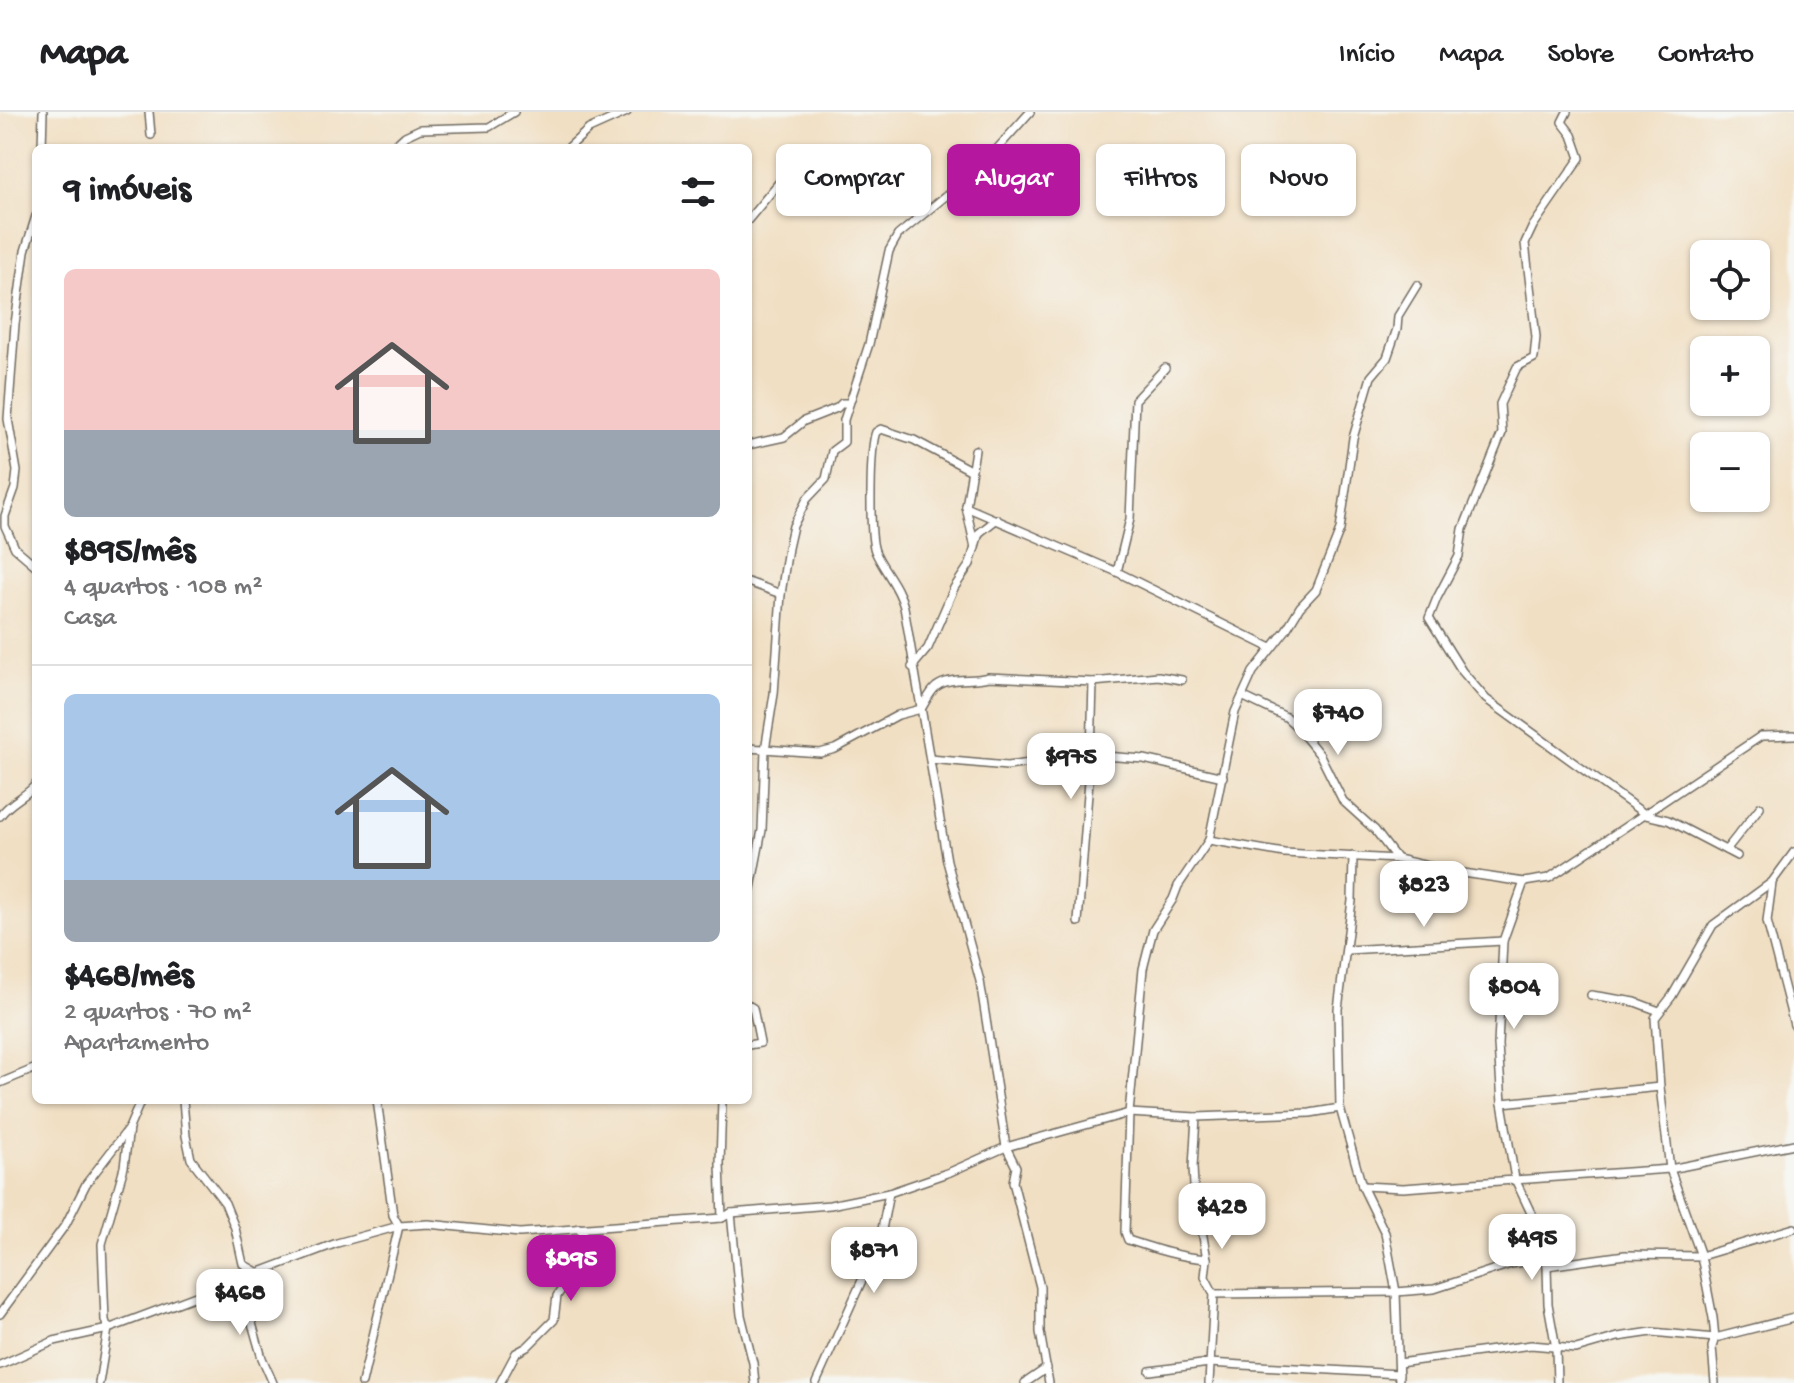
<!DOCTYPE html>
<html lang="pt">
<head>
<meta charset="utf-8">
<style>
  :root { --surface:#fff; --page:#f2f2f2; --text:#202124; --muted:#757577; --line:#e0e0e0; --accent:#b5179e }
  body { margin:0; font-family:"Gochi Hand",sans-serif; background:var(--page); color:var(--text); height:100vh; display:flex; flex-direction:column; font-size:30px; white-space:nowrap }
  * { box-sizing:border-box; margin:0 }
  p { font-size:26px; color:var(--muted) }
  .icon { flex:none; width:44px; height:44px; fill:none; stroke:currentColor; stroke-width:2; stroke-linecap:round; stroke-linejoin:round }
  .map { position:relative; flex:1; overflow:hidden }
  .drawer { position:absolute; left:32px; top:32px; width:720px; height:960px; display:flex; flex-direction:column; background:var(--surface); border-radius:12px; box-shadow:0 2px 6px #0004 }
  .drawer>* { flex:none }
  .banner { position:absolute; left:776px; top:32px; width:760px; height:72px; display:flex; gap:16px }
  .controls { position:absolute; left:1690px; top:128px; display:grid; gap:16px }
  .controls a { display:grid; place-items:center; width:80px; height:80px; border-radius:12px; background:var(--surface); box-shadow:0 2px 6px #0004; font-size:40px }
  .price { position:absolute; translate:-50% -68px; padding:0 18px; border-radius:16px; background:#fff; color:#222; font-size:26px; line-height:52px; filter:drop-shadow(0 2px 4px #0008) }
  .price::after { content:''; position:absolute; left:50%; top:48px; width:24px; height:18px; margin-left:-12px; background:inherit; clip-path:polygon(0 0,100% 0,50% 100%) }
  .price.selected { background:var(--accent); color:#fff }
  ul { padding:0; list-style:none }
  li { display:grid; align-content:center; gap:16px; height:424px; padding:0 32px }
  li+li { border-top:2px solid var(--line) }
  li span { display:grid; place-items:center; height:248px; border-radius:12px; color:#555 }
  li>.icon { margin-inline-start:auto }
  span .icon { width:144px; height:144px; fill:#fffc; stroke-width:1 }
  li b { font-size:34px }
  h2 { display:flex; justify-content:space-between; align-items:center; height:96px; padding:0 32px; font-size:34px }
  .chip { padding:0 28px; border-radius:12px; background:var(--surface); box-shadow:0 2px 6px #0004; font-size:28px; line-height:72px }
  .chip.selected { background:var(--accent); color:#fff }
  header { display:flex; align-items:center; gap:48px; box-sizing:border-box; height:112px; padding:0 40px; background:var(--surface); border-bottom:2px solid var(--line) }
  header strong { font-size:38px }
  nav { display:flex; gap:44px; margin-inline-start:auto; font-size:28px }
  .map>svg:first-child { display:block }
</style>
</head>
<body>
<header>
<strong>Mapa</strong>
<nav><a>Início</a><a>Mapa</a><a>Sobre</a><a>Contato</a></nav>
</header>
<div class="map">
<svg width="1794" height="1271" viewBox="0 0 1794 1271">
  <rect width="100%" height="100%" fill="#f6f6f2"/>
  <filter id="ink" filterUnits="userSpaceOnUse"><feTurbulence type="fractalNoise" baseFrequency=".0125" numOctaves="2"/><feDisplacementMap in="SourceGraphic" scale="16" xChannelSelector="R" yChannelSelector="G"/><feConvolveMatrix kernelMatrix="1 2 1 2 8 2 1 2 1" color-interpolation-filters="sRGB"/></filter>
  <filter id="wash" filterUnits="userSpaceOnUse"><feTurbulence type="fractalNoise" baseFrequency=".006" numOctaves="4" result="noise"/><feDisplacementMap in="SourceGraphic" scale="32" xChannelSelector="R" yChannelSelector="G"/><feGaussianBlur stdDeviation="1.8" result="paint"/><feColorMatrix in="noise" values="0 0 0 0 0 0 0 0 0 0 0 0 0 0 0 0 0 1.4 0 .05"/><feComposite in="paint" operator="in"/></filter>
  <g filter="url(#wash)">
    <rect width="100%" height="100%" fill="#f1dfc3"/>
  </g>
  <g filter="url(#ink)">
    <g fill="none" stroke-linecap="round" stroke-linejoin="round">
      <!-- minor casing -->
      <g stroke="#706a60" stroke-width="10">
        <g id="minor">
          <path d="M149 0 151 23"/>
          <path d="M1567 0 1562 10 1572 23 1580 46 1533 114 1525 131 1536 225 1534 246 1517 255 1500 292 1502 321 1463 417 1459 444 1437 486 1429 506 1462 559 1486 587 1646 703 1668 708 1737 744"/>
          <path d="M42 36 43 0"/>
          <path d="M392 36 405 24 420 17 489 15 514 0"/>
          <path d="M568 36 589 17 627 0"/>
          <path d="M36 104 25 139 15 212 8 307 17 359 15 376 5 404V414L15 436 36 454"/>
          <path d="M748 108 796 50 812 34"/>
          <path d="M1417 173 1398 204 1397 217 1387 246 1371 265 1353 326 1340 418 1316 478 1300 495 1286 518 1253 560 1235 600 1209 728 1284 741 1397 747 1450 759 1524 770 1549 766 1761 624 1794 623"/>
          <path d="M748 333 784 325 804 309 837 296 842 291H849"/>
          <path d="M975 338 966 395 975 436"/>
          <path d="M970 358 914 328 881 317 876 320C870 334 869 424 875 439 883 458 899 474 904 495L947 749 980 869 1006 1035 1016 1055 1013 1070 1040 1175V1220L1049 1271"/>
          <path d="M966 395 1117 460 1271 536"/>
          <path d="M1117 460 1130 407 1135 288 1165 256"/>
          <path d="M748 470 781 482"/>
          <path d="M912 555 928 536 954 476 970 452 979 421 997 407"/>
          <path d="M1244 585 1286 605 1297 615 1320 643 1343 689 1375 718 1397 747"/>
          <path d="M748 636 820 641 835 637 898 603 921 597C925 591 930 580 936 575 950 564 972 570 988 565L1093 570 1158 564 1182 568"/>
          <path d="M930 647 1007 654 1091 643 1144 647 1223 665"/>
          <path d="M0 704C10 689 26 685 36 672"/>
          <path d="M1726 738 1760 695"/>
          <path d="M1353 744 1352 789 1338 897 1340 996 1362 1074 1385 1121 1396 1180 1399 1271"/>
          <path d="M1524 770 1503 829 1498 933 1502 991 1515 1067 1539 1118 1547 1154 1548 1192 1556 1236 1557 1271"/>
          <path d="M1772 771 1767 809 1794 913"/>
          <path d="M748 792 762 718 765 638 774 582 781 482 788 436 793 414 807 387 826 367 832 339 844 330V308L869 232 889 139 898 123 980 56 1030 0"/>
          <path d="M1078 810 1091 643 1093 570"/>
          <path d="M1347 838 1503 829"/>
          <path d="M1591 883 1635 890 1659 899"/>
          <path d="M748 893 753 896 760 931 748 933"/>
          <path d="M0 971 36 956"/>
          <path d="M183 988 186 1024 191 1047 225 1091 235 1116 243 1152 257 1160"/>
          <path d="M1502 991 1660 975"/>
          <path d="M1196 1005 1193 1055 1194 1074 1207 1147 1205 1165 1214 1182 1209 1271"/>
          <path d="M1362 1074 1403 1076 1670 1057 1794 1032"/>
          <path d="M731 1101 741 1203 753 1251 755 1271"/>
          <path d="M722 1106 720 1052 722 988"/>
          <path d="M1207 1147C1179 1145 1155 1137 1128 1128L1125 1120 1129 1001 1143 857 1153 818 1173 787 1178 774 1209 728"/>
          <path d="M1547 1154 1625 1143 1701 1144 1794 1116"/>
          <path d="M239 1166 262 1246 273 1271"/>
          <path d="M1214 1182 1396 1180 1434 1177 1511 1152 1545 1147"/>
          <path d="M0 1202 66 1112 86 1072 129 1016 141 988"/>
          <path d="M1399 1251 1531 1233 1576 1237 1618 1225 1652 1220 1715 1226 1794 1206"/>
          <path d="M0 1253 54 1229 108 1217 337 1131 399 1114 428 1112 520 1121 722 1106 731 1101 830 1093 889 1081 950 1060 1006 1035 1129 1001 1196 1005 1310 1001 1340 996"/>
          <path d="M1150 1259 1209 1251 1399 1262"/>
          <path d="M99 1271 108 1217 105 1208 102 1132 124 1055 129 1016"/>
          <path d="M362 1271 399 1114 393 1103 377 988"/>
          <path d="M500 1271 516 1241 527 1235 554 1208 557 1184 592 1132 579 1116"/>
          <path d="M816 1271 880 1128 889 1081"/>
          <path d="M1025 1271 1047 1256"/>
          <path d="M1715 1271 1712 1235 1715 1226 1713 1206 1701 1144 1670 1057 1660 975 1655 906 1672 884 1713 813 1772 770 1794 740"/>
        </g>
      </g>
      <!-- minor -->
      <use href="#minor" stroke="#fff" stroke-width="7"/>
    </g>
  </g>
</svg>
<div class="controls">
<a><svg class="icon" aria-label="locate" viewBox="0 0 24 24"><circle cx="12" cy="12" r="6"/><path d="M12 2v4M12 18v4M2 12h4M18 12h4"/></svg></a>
<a>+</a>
<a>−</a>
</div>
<b class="price" style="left:1338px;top:645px">$740</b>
<b class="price" style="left:1071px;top:689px">$975</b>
<b class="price" style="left:1424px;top:817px">$823</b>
<b class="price" style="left:1514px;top:919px">$804</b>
<b class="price" style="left:1222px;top:1139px">$428</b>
<b class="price" style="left:1532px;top:1170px">$495</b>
<b class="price" style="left:874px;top:1183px">$871</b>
<b class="price selected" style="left:571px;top:1191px">$895</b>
<b class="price" style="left:240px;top:1225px">$468</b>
<div class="banner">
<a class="chip">Comprar</a>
<a class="chip selected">Alugar</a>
<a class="chip">Filtros</a>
<a class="chip">Novo</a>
</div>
<section class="drawer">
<h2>9 imóveis<svg class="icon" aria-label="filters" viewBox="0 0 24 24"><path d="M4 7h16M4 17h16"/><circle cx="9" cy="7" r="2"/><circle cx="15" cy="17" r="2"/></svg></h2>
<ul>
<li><span style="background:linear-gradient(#f6c9c9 65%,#9aa5b1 0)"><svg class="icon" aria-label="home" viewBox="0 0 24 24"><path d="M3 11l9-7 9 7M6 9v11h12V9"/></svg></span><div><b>$895/mês</b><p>4 quartos · 108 m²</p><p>Casa</p></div></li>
<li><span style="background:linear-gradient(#a9c7e8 75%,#9aa5b1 0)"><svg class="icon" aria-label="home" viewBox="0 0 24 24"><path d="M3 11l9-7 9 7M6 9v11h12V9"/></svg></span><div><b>$468/mês</b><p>2 quartos · 70 m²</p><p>Apartamento</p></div></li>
</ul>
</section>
</div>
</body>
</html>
